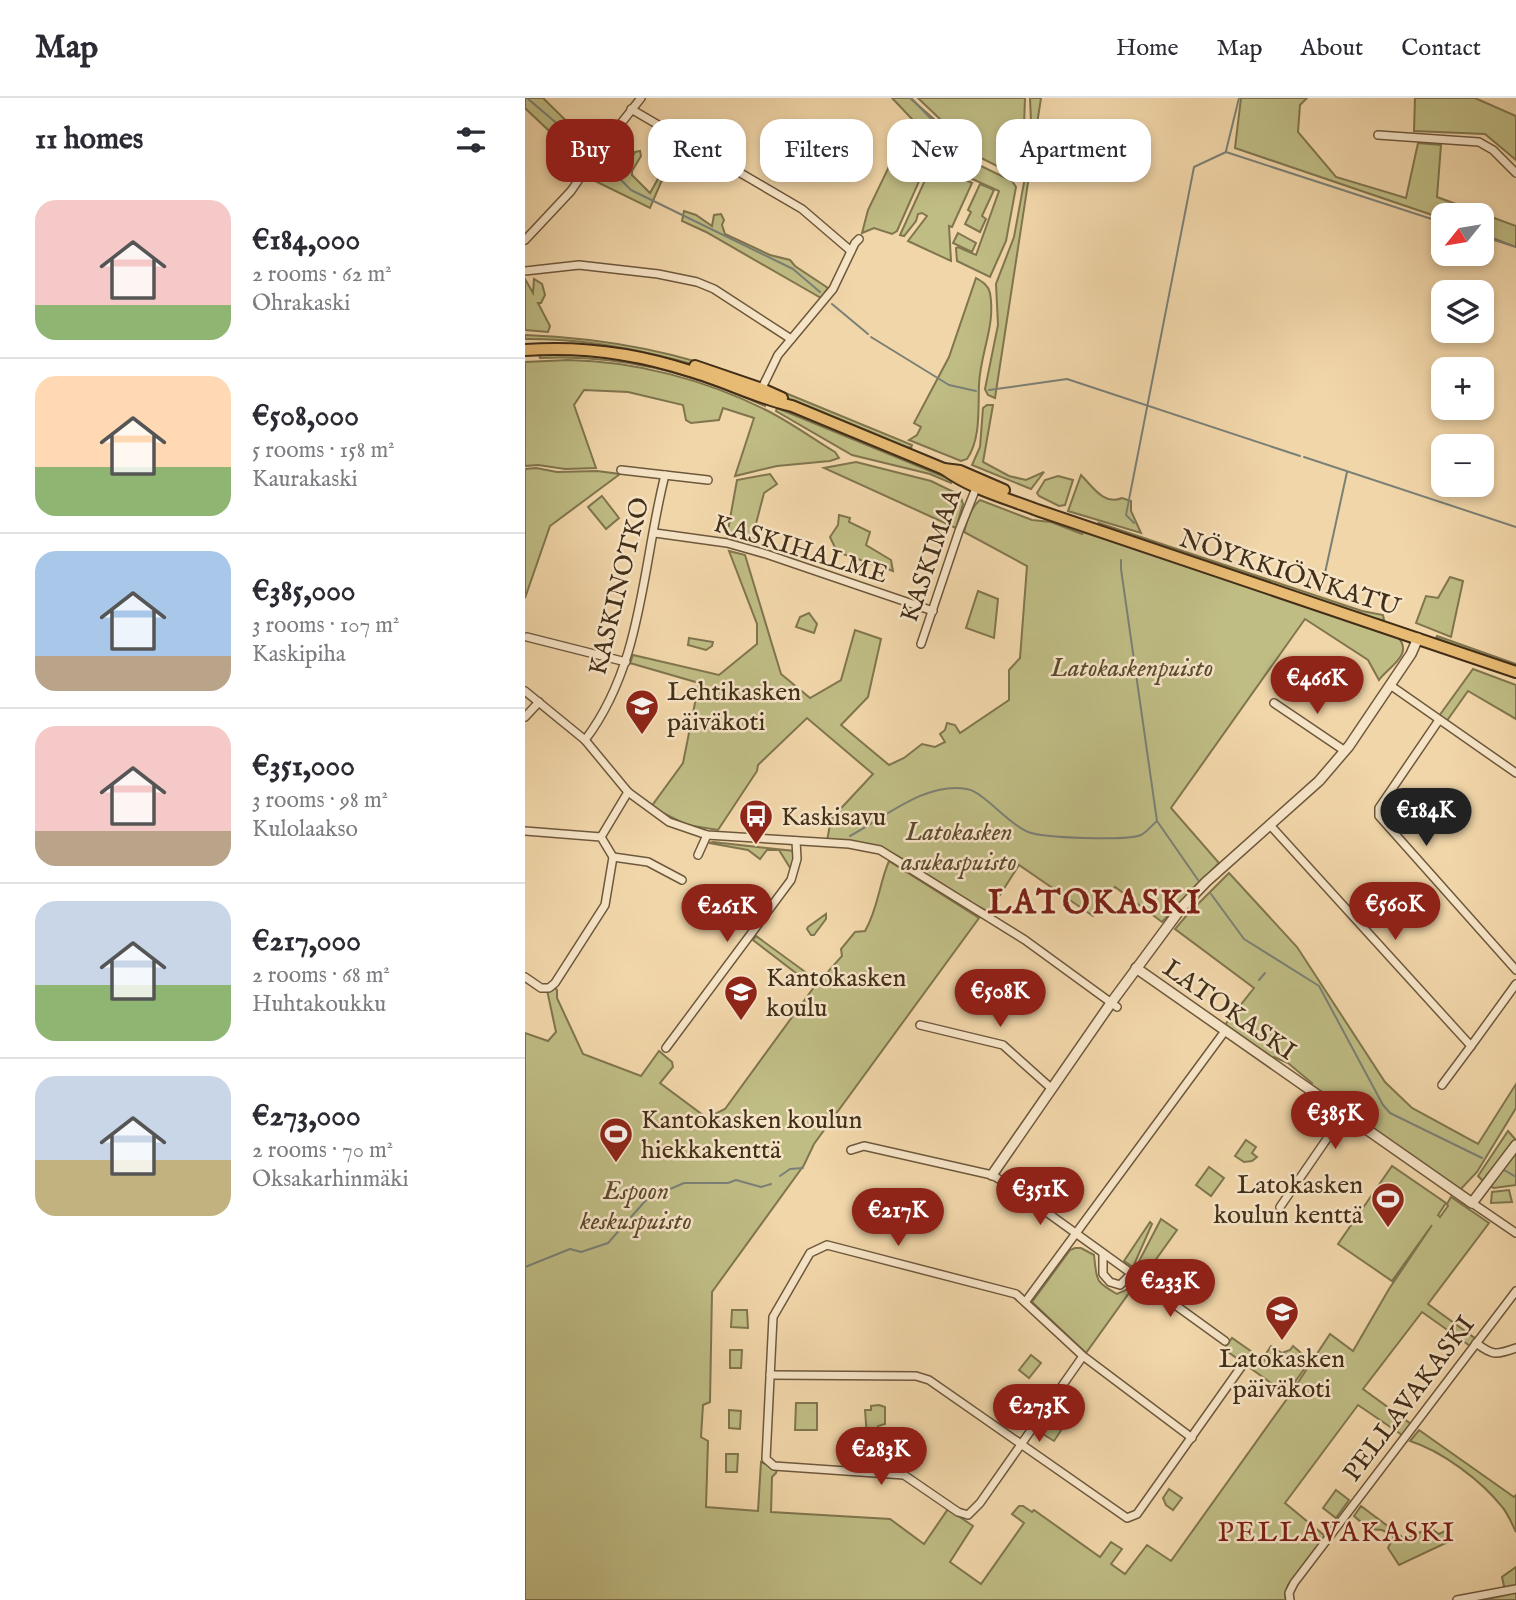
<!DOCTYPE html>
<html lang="en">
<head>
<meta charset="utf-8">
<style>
  :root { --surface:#fff; --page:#f2f2f3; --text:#2b2b33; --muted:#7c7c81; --line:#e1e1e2; --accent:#8f2418 }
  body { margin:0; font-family:"IM FELL English",serif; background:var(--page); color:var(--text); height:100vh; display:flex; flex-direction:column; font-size:26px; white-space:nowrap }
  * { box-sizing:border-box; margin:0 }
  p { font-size:23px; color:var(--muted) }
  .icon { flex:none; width:38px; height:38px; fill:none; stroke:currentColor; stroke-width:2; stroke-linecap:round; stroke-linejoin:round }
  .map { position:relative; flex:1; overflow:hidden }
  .side { display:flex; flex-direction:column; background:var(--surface); width:525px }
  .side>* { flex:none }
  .banner { position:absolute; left:21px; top:21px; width:665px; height:63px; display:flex; gap:14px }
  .needle { width:46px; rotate:240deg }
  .buttons { position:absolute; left:906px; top:105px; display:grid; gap:14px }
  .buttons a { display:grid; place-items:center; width:63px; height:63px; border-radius:14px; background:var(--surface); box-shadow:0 4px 10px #0003; font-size:35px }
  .price { position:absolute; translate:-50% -60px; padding:0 16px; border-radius:24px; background:var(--accent); color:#fff; font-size:23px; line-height:46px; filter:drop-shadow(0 2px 4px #0008) }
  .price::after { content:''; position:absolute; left:50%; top:42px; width:21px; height:16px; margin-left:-10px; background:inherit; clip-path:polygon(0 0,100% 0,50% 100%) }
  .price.active { background:#222; color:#fff }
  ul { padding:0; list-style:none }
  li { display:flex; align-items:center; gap:21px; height:175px; padding:0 35px }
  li+li { border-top:2px solid var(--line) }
  li span { display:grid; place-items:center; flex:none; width:196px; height:140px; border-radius:21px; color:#555 }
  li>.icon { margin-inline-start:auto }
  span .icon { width:84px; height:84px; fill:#fffc; stroke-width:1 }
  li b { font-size:30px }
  h2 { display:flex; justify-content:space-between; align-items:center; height:84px; padding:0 35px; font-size:30px }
  .chip { padding:0 24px; border-radius:21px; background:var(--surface); box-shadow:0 4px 10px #0003; font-size:24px; line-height:63px }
  .chip.active { background:var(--accent); color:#fff }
  header { display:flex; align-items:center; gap:42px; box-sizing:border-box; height:98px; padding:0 35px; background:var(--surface); border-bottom:2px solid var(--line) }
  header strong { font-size:33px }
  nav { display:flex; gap:38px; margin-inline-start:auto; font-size:24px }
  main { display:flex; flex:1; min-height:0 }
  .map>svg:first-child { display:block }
</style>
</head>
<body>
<header>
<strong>Map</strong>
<nav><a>Home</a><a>Map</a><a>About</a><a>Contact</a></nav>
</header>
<main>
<section class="side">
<h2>11 homes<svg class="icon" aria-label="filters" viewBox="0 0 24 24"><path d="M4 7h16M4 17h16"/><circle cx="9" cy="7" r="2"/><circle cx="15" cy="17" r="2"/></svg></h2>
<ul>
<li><span style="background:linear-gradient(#f6c9c9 75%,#8fb573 0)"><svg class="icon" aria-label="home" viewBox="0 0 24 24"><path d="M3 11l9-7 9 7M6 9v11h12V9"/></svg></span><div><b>€184,000</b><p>2 rooms · 62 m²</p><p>Ohrakaski</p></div></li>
<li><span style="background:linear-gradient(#ffd9b3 65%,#8fb573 0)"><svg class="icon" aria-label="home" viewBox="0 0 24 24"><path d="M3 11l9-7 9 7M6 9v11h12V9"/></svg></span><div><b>€508,000</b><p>5 rooms · 158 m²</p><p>Kaurakaski</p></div></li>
<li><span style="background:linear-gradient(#a9c7e8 75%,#b9a48a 0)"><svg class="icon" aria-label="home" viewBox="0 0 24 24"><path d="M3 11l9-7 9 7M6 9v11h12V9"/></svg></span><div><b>€385,000</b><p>3 rooms · 107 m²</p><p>Kaskipiha</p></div></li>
<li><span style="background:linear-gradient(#f6c9c9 75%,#b9a48a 0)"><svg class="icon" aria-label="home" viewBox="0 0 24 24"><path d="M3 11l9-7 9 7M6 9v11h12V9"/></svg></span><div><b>€351,000</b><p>3 rooms · 98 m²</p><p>Kulolaakso</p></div></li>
<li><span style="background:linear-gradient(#c9d6e8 60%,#8fb573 0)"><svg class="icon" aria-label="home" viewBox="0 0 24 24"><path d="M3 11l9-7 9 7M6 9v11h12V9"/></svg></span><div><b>€217,000</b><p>2 rooms · 68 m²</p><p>Huhtakoukku</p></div></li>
<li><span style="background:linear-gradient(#c9d6e8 60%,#c2b280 0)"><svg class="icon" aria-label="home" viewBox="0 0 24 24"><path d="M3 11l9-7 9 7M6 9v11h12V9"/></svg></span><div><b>€273,000</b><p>2 rooms · 70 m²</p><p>Oksakarhinmäki</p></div></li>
</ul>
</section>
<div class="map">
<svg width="991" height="1502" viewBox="0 0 991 1502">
  <rect width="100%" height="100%" fill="#f1d6a9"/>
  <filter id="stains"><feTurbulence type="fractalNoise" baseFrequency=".00286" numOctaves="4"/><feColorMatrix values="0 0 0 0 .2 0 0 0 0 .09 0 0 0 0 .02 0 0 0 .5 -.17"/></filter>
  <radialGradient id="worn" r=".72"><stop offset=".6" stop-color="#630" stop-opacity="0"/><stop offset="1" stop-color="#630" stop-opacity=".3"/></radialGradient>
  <!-- green -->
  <g fill="#bfbc84" stroke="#80754e" stroke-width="2">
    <path d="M0 0H18L71 52 60 67 0 10Z"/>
    <path d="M367 0H385L410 22 415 36 372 133 367 136 349 130 337 135 343 112 387 21Z"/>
    <path d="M393 0H500L498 56 493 74 488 76 420 42 418 24Z"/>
    <path d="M505 0H516L470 300 463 297 460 291 473 227 471 186 489 139 500 79 506 24Z"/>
    <path d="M716 0H782L775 7 773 34 811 79 881 100 893 45 916 47 912 99 991 128V149L957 136V117H919V121L710 50Z"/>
    <path d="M890 0H950L991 18V62L960 36 889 33Z"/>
    <path d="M419 50 487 83 491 89 481 143 465 179 432 163 431 150 433 149 451 157 474 93 414 66 411 60Z"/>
    <path d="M115 53 116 58 107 73V77L125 95 134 79 137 82 125 110 62 79 77 56 97 71 104 66 110 54Z"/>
    <path d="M406 69 416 74 418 71 447 85 427 129 424 128 426 163 383 143 402 118 397 115 393 116 391 123 379 138 375 137Z"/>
    <path d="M455 86 469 92 457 118 461 121 455 134 440 126 446 114 443 112Z"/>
    <path d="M159 113 171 117 187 128 189 117 196 116 199 122 197 127 200 136 245 157 265 162 270 168 303 190 296 200 181 134 157 123Z"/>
    <path d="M433 135 451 145 447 154 428 145Z"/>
    <path d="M451 180C458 184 463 187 465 195 471 228 455 255 454 287 453 310 456 341 442 361L436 363 384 342 392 337 396 329 389 325 424 259Z"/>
    <path d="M0 181 8 195 9 181 17 186 20 197 16 205H13L25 228 23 234 0 232Z"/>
    <path d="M0 237C77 240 156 254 228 283 153 261 79 240 0 241Z"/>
    <path d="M14 256H67L141 269 241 304 240 308C164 275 98 256 15 260Z"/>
    <path d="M43 262C110 263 181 282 241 312 265 324 287 340 310 354L314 360 305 363 252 368 210 378 229 320 198 310 194 322 166 325 161 322 158 307 103 294 59 292 49 307 71 370 40 371 13 367 0 368V264Z"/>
    <path d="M258 294 387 347 386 350C341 341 297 317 256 298Z"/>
    <path d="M462 307H468L458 364 484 378 501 382 519 374 506 391 447 367 455 349 458 310Z"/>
    <path d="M252 310 427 382 426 385 405 376 327 357 251 313Z"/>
    <path d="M331 364 406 383 435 397 438 406 431 430 299 370Z"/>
    <path d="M11 370 32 374 72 373 95 376 25 428 0 500V371Z"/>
    <path d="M245 376 252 386 239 395 228 437 231 438 229 448 224 452 201 443 212 382Z"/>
    <path d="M556 377C567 388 579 408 597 400L606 403V413L616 435 543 413Z"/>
    <path d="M533 378 548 382 540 407 534 408 514 398 512 395 520 382Z"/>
    <path d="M77 398 94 420 81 431 63 409Z"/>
    <path d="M455 402 507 422 526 424 557 436 560 432 873 539C889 557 863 569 854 582L843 562 780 521 646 710 694 765 637 824 590 789 568 818 494 767 464 814 452 808 373 758 359 751 302 743 306 721 348 676 282 620 233 667 232 673 193 732 162 727 126 709 158 665 174 585 105 565 108 557 194 577 232 546V526L204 453 220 457 256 576 285 600 316 582 330 532 356 541 343 599 316 627 364 667 379 660 397 646 410 649 420 644 415 636 420 632 422 625 430 627 435 635 484 602V572L495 560 502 468 439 434C442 423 446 409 455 402Z"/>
    <path d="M314 417 325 420 324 424 345 434 341 447 366 462 368 473 312 454 305 439 313 427Z"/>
    <path d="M574 425 837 513 858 517 859 522 845 521 576 429Z"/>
    <path d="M925 479 938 483 926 539 891 525 901 498 913 500Z"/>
    <path d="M453 493 473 501 469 540 441 530Z"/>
    <path d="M284 515 292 526 289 535 271 529 275 519Z"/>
    <path d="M912 538 991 566V571L911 540Z"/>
    <path d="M164 540 188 544 187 548 181 552 163 547Z"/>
    <path d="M948 571 991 587V621L943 593 921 624 914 618Z"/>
    <path d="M188 744 269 753 267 773 254 752H242L235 761 223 752 184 745Z"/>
    <path d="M364 763 454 820 289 1046 279 1067 187 1194 185 1304 178 1307 176 1339 183 1343 181 1409 233 1413 236 1364 252 1371 251 1375 247 1379 246 1414 365 1421 399 1446 423 1411 448 1428 425 1464 456 1486 499 1425 487 1416 494 1408H498L507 1414 509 1412 575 1459 586 1444 597 1451 586 1466 600 1476 622 1447 646 1463 764 1298 699 1251 707 1240 740 1263 738 1260 746 1248 757 1255 765 1252 768 1248 785 1263 770 1284 772 1286 805 1236 828 1253 864 1191 907 1127 867 1183 813 1146 867 1068 921 1105 913 1117 915 1119 923 1108 922 1106 926 1099 964 1125 903 1206 951 1241 945 1248 897 1214 838 1291 886 1326 877 1337 833 1307 760 1405 800 1438 763 1487 760 1496 761 1502H0V935L23 943 31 934 22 892 29 889 32 892V900L58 956 116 978 134 953 147 964 148 969 135 985 182 1020 200 1011 289 889 228 842 231 838 294 884 317 858 316 851 330 834 340 833C353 811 354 786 364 763Z"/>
    <path d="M704 775 772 849 860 984 887 1010 953 1046 991 986V1010L952 1074 934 1093 786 988 787 985 763 965 749 959 747 961 699 928 729 890 650 831 662 817Z"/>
    <path d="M301 816V821L289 837H286L282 831 283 829Z"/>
    <path d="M983 1033 991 1042 959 1084 953 1078Z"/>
    <path d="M721 1042 731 1049 727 1055 732 1059 727 1063 719 1064 710 1058Z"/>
    <path d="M991 1052V1087L969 1090 964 1088Z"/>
    <path d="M684 1069 699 1080 686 1098 671 1087Z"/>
    <path d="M984 1092 987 1104 966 1105 967 1094Z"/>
    <path d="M636 1121 652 1132 619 1178 610 1171Z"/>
    <path d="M625 1124 627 1126 608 1169 599 1163Z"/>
    <path d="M550 1150H556L569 1157C572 1182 569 1183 592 1196L601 1192 606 1185 609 1188 561 1255 507 1204 545 1152Z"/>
    <path d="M207 1212H222L223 1230 206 1229Z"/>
    <path d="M205 1252H217L216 1270H205Z"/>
    <path d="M506 1257 516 1265 504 1280 494 1272Z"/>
    <path d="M271 1305H292V1332H270Z"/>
    <path d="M354 1307 360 1309V1326L353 1328 349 1339H342L340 1312H346V1308Z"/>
    <path d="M530 1308 545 1319 529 1343 513 1333Z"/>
    <path d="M204 1312 216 1313 215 1331 204 1330Z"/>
    <path d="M894 1332 989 1399 991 1397V1434C987 1426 983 1416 978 1410 957 1383 917 1353 885 1343Z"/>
    <path d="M201 1356H213L212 1374H201Z"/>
    <path d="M644 1391 657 1400 648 1412 641 1407 638 1400Z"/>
    <path d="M811 1392 824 1402 811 1420 798 1410Z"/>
    <path d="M836 1408 880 1441 905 1430 914 1436 920 1433 925 1443 874 1467 863 1450 869 1438 857 1432 844 1431 829 1418Z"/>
    <path d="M991 1469V1502H957L981 1497 977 1479Z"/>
  </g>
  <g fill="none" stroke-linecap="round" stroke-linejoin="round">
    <!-- stream -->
    <g stroke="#7b8076" stroke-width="2">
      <path d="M2 0 69 57"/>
      <path d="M386 0 411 26"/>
      <path d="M701 53 714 0"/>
      <path d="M74 60 106 92 268 171 295 194"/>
      <path d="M957 138 991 149"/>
      <path d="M307 206 343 236"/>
      <path d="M346 239 424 287 451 293"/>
      <path d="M464 292 542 281 775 358"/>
      <path d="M779 359 991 429"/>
      <path d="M609 425 601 417 669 69 701 54 919 125"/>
      <path d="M596 462V471L632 723 673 782"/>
      <path d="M798 484 822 374"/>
      <path d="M325 738C359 720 401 683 442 691 459 694 483 726 503 734 518 740 602 743 616 737 622 734 627 727 632 723"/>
      <path d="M686 796 719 841 794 888 858 1007 865 1015 957 1060"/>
      <path d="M734 882 740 875"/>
      <path d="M979 1072 991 1079"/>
      <path d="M255 1078 265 1071 278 1070"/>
      <path d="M0 1169 45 1151 56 1154 83 1145 122 1101 159 1085H203L211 1082 236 1089 246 1086"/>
    </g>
    <!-- minor casing -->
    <g stroke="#6e583c" stroke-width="10">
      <g id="minor">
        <path d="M106 11 277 111 326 153"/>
        <path d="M853 37 954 44 968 52 991 75"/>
        <path d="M75 52 116 0"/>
        <path d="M0 142 46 93 66 64"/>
        <path d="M0 173 54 167 133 176 172 184 189 191 266 241"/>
        <path d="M235 294 253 257 308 191 330 145 334 141"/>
        <path d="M96 372 183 382"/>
        <path d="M130 435 202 445 241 456 408 513"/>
        <path d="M2 539 101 564"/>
        <path d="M396 546 434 433 453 385"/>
        <path d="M865 587 991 675"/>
        <path d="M0 593 60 642 103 694 144 724 182 737 324 746 355 752 500 842 592 909"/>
        <path d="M749 605 820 653"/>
        <path d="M0 619 14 604"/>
        <path d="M914 622 854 710V718L991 872"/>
        <path d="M60 642C118 566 117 467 140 377"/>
        <path d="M745 727 946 948 991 886"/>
        <path d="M0 733 76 739 103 694"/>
        <path d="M173 757 182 737"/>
        <path d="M88 759 123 764 157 782"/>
        <path d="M0 879 16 890H24L30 885 80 807 88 759 76 739"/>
        <path d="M395 927 478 947 527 991"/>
        <path d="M141 950 266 782 272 761 271 743"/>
        <path d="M917 987 946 948"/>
        <path d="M326 1052 339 1048 467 1077 484 1087 700 1243"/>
        <path d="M947 1105 991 1135"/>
        <path d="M755 1109 819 1016"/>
        <path d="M578 1157V1176L585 1184 595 1187 606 1176"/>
        <path d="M501 1203 700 933"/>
        <path d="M951 1245C968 1258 971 1257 991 1250"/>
        <path d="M558 1258 455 1405 443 1417 433 1414 379 1377 249 1368 241 1361 248 1219 285 1155 302 1147 491 1196 558 1258 667 1340"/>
        <path d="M245 1277 391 1278 404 1282 602 1420 612 1416 721 1262"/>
        <path d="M765 1502 764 1495 769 1485 991 1193"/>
        <path d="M932 1502 991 1491"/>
      </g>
    </g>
    <!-- tertiary casing -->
    <g stroke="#6e583c" stroke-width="12">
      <g id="tertiary">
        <path d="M611 870 947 1105 991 1047"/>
        <path d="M467 1077 586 905 657 809 681 784 794 683 824 648 886 556 893 540"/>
      </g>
    </g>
    <!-- primary casing -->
    <g stroke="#422e18" stroke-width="14">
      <g id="primary">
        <path d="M0 252C55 248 113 256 165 273 200 283 232 300 267 308L419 371 435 373 479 392"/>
        <path d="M170 268 237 291 257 300"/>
        <path d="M419 371C446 391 481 400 512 412L991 574"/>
      </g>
    </g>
    <!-- minor -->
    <use href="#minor" stroke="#f6e4c7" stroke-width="7"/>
    <!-- tertiary -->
    <use href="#tertiary" stroke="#f6e4c7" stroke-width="9"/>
    <!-- primary -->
    <use href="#primary" stroke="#e8bb74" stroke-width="10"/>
  </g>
  <!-- icons -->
  <defs>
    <g id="school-pin" transform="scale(1.75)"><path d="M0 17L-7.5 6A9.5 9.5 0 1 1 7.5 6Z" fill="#8f2418" stroke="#f6e4c7"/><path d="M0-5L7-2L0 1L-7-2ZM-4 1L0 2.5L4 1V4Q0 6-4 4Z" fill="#fff"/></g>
    <g id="bus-pin" transform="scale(1.75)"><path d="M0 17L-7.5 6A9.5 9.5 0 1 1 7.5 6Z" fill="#8f2418" stroke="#f6e4c7"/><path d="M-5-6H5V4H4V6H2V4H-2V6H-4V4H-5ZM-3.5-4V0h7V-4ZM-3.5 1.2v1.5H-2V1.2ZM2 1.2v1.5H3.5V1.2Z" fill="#fff"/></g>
    <g id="stadium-pin" transform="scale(1.75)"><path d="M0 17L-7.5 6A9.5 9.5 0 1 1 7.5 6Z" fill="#8f2418" stroke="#f6e4c7"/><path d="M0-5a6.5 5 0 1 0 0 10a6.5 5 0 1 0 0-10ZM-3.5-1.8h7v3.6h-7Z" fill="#fff"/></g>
  </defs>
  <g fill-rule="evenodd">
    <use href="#school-pin" x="117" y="608"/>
    <use href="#bus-pin" x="231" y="718"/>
    <use href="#school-pin" x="216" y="894"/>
    <use href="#stadium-pin" x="91" y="1036"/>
    <use href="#stadium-pin" x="863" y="1101"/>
    <use href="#school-pin" x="757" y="1214"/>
  </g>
  <g text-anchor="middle" stroke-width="5" stroke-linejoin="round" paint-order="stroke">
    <!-- street labels -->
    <g font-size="26" fill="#422e18" stroke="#f6e4c7">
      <text transform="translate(276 450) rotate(17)" y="9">KASKIHALME</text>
      <text transform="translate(405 457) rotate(-71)" y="9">KASKIMAA</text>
      <text transform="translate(765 474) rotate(18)" y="9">NÖYKKIÖNKATU</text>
      <text transform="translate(93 488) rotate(-76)" y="9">KASKINOTKO</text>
      <text transform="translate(705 911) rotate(35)" y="9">LATOKASKI</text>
      <text transform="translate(883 1300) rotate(-53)" y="9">PELLAVAKASKI</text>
    </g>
    <!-- park labels -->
    <g font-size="26" font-style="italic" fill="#5b4a2e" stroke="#f6e4c7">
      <text x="607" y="578">Latokaskenpuisto</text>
      <text x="434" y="742">Latokasken<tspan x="434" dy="30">asukaspuisto</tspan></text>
      <text x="111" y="1101">Espoon<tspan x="111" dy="30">keskuspuisto</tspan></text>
    </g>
    <!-- poi labels -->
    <g font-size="26" fill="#422e18" stroke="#f6e4c7" text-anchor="start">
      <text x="142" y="602">Lehtikasken<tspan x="142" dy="30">päiväkoti</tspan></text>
      <text x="256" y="727">Kaskisavu</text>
      <text x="241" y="888">Kantokasken<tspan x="241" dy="30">koulu</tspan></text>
      <text x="116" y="1030">Kantokasken koulun<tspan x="116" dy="30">hiekkakenttä</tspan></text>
      <text x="838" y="1095" text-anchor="end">Latokasken<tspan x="838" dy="30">koulun kenttä</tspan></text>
      <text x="757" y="1269" text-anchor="middle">Latokasken<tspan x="757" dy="30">päiväkoti</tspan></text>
    </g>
    <!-- neighbourhood labels -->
    <g font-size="28" letter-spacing="2" fill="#7a1f14" stroke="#f6e4c7">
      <text x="812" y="1443">PELLAVAKASKI</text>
    </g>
    <!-- district labels -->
    <g font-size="33" font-weight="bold" letter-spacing="2" fill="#7a1f14" stroke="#f6e4c7">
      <text x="570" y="815">LATOKASKI</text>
    </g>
  </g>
  <rect width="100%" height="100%" filter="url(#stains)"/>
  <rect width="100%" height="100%" fill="url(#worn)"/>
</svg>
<div class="buttons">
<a><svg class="needle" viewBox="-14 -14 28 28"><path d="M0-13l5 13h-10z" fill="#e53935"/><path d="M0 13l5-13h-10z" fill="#7c7c81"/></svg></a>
<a><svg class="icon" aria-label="layers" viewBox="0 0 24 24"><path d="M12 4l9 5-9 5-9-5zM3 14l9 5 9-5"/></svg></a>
<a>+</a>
<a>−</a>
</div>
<b class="price" style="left:792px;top:618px">€466K</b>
<b class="price active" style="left:901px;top:750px">€184K</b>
<b class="price" style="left:870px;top:844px">€560K</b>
<b class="price" style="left:202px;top:846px">€261K</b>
<b class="price" style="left:475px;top:931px">€508K</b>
<b class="price" style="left:810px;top:1053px">€385K</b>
<b class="price" style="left:515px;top:1129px">€351K</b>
<b class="price" style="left:373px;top:1150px">€217K</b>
<b class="price" style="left:645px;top:1221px">€233K</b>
<b class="price" style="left:514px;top:1346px">€273K</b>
<b class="price" style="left:356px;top:1389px">€283K</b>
<div class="banner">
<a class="chip active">Buy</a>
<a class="chip">Rent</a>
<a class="chip">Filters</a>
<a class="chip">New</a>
<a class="chip">Apartment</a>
</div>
</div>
</main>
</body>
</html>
